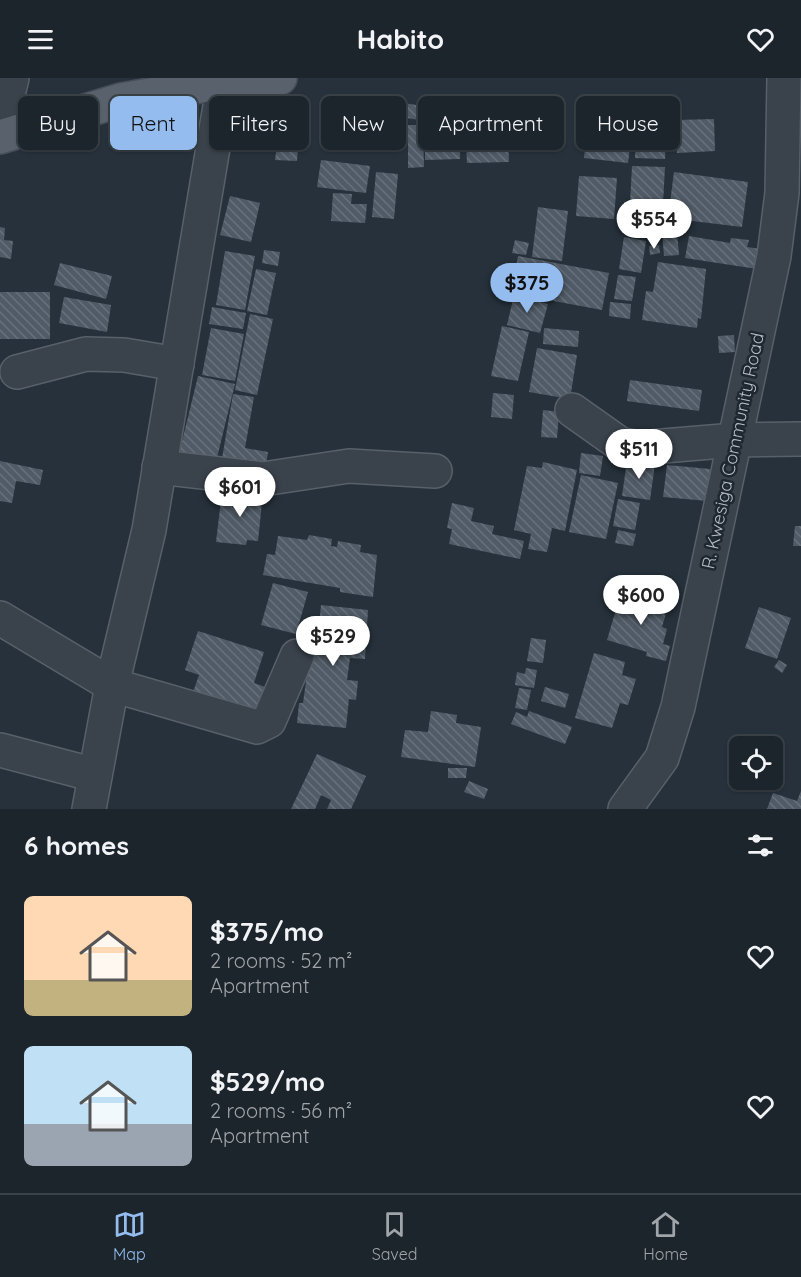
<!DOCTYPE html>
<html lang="en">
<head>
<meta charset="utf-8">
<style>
  :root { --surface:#1c252c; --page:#252d34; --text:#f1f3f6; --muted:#a0a5a9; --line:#3a4248; --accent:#94bcee }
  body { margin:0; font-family:Quicksand,sans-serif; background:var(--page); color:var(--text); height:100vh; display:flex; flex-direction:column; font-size:22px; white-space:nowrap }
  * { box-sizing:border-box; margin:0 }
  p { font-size:20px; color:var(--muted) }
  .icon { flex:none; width:33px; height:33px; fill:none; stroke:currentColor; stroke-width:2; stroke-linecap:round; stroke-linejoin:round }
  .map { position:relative; height:731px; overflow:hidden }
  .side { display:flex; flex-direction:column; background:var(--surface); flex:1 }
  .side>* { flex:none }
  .guide { position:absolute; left:18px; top:18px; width:765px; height:54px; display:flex; gap:12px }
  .fabs { position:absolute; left:729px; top:658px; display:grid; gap:12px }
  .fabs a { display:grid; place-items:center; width:54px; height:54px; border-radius:9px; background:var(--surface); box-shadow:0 2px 4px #0004,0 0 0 2px var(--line); font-size:30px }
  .price { position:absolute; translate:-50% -51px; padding:0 14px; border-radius:21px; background:#fff; color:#222; font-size:20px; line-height:39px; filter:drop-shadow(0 2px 3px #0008) }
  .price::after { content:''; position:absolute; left:50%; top:36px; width:18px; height:14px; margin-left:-9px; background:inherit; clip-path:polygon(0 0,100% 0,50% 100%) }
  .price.active { background:var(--accent); color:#111 }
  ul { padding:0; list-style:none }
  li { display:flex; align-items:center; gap:18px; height:150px; padding:0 24px }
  li span { display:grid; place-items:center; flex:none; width:168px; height:120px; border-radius:9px; color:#555 }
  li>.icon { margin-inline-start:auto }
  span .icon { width:72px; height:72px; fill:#fffc; stroke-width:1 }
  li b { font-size:26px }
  h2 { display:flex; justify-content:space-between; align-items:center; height:72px; padding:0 24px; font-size:26px }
  .chip { padding:0 21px; border-radius:9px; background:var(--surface); box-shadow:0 2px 4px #0004,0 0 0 2px var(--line); font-size:21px; line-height:54px }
  .chip.active { background:var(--accent); color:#111 }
  header { display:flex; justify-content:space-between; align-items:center; height:78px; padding:0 24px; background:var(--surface); font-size:27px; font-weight:700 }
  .tabs { display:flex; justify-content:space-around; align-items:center; height:84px; border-top:2px solid var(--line); background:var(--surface); font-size:16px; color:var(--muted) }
  .tabs a { display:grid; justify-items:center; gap:3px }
  .tabs .active { color:var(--accent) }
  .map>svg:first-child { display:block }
</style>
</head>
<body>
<header><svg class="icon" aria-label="menu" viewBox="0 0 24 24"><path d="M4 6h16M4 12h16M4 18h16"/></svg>Habito<svg class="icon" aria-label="heart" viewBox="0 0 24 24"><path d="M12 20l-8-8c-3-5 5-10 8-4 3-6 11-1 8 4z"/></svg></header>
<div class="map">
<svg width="801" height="731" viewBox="0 0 801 731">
  <defs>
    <pattern id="building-back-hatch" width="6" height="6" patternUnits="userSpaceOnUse" patternTransform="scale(1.5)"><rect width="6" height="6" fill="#505b67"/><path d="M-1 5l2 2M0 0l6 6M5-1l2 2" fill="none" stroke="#67717b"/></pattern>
  </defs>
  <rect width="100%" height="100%" fill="#26313b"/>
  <!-- building -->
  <g fill="url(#building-back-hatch)">
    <path d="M286 23 308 26 301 68 280 65Z"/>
    <path d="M516 23 533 25 528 65 511 63Z"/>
    <path d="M251 24 284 28 278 67 246 62Z"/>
    <path d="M404 25 422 28 419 42 401 39Z"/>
    <path d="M434 26 475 30 473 48 432 44Z"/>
    <path d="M483 26 510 31 504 62 477 57Z"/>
    <path d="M637 29 667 30 665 81 635 80Z"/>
    <path d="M589 31 634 36 628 85 584 80Z"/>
    <path d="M714 41 715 73 677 75 676 42Z"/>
    <path d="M408 47H423L424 89 408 90Z"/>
    <path d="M508 64 509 84 467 85 466 66Z"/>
    <path d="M460 66V81L425 82V67Z"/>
    <path d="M277 68 298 69 297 83 275 82Z"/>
    <path d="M321 82 370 88 366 115 317 109Z"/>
    <path d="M632 88 665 89 663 126 630 125Z"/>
    <path d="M376 94 398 96 394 141 372 139Z"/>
    <path d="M674 94 748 104 742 149 668 140Z"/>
    <path d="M579 98 617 100 614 141 576 138Z"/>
    <path d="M333 115 352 116 351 126H367L365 145 331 143Z"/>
    <path d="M230 118 260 125 251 164 220 157Z"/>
    <path d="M626 126 654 130 652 141 625 137Z"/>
    <path d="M538 129 568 133 562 183 532 179Z"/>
    <path d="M0 149 5 150 4 162 13 163 11 181 0 179Z"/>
    <path d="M677 153 679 177 664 178 662 154Z"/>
    <path d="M689 158 730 165 731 160 749 162 747 169 761 171 757 191 685 180Z"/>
    <path d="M624 159 646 163 641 195 619 191Z"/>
    <path d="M515 162 529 165 526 177 512 175Z"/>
    <path d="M659 167 660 175 650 177 649 168Z"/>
    <path d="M264 172 280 174 278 188 262 185Z"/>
    <path d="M225 173 255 178 245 232 216 227Z"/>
    <path d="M518 178 609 195 602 232 511 215Z"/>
    <path d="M658 184 706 191 701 241 698 240 697 250 642 242 646 213 653 214Z"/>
    <path d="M60 185 112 198 106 221 54 207Z"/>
    <path d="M256 191 276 195 267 237 247 233Z"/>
    <path d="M618 197 636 199 632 223 614 221Z"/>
    <rect x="0" y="214" width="50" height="47"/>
    <path d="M514 217 548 226 540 255 507 247Z"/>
    <path d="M64 219 111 227 107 254 59 245Z"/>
    <path d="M610 224 631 226 630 241 609 238Z"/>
    <path d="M212 229 246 235 243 251 209 246Z"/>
    <path d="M250 236 273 241 257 317 235 312Z"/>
    <path d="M502 248 529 254 518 303 491 298Z"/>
    <path d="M211 250 244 256 235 303 202 297Z"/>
    <path d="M544 250 579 253 578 269 543 266Z"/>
    <path d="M734 257 735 274 719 275 718 258Z"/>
    <path d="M537 270 577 277 570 321 529 314Z"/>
    <path d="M198 298 235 306 214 392 177 384Z"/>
    <path d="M630 302 702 312 699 333 627 323Z"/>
    <path d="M493 315 514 317 512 341 491 339Z"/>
    <path d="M233 316 254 319 245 370 268 374 264 399 220 392Z"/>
    <path d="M543 332 559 334 557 360 541 359Z"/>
    <path d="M581 375 603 378 600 398 579 395Z"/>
    <path d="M0 383 43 392 40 407 16 403 12 425 0 423Z"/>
    <path d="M627 383 655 386 650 422 622 418Z"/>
    <path d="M543 384 577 392 565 453 552 450 547 474 528 471 531 456 514 452 527 388 542 390Z"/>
    <path d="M667 387 710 391 708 423 663 419Z"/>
    <path d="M581 397 618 405 606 461 569 454Z"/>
    <path d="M233 411 263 415 258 463 247 462 246 467 216 464 221 422 231 423Z"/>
    <path d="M618 421 640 425 635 452 613 448Z"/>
    <path d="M452 425 474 430 471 443 494 448 492 456 524 463 520 481 449 466 452 451 447 450Z"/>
    <path d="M795 448H801V468H793Z"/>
    <path d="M618 452 636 456 633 468 615 465Z"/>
    <path d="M309 457 332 461 331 468 337 469 338 463 361 467 360 474 377 477 373 519 340 514V510L263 497 267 476 275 477 278 458 307 462Z"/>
    <path d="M273 505 308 514 296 556 261 547Z"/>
    <path d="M620 518 644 525 646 518 669 525 662 549 667 551 663 566 670 568 666 583 646 578 647 574 607 562Z"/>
    <path d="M321 527 368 532 365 581 350 580 347 602 358 603 356 622 349 621 346 650 297 645 299 625H303L311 567H317Z"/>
    <path d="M759 529 791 540 777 581 745 570Z"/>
    <path d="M198 553 264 574 254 605 268 610 258 641 191 620 199 597 185 592Z"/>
    <path d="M531 560 546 562 543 585 527 583Z"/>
    <path d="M594 575 625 584 622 597 636 601 628 627 620 625 612 650 575 640Z"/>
    <path d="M779 582 787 587 782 595 774 589Z"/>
    <path d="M526 590 537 592 534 610 515 607 517 594 525 596Z"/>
    <path d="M545 609 569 616 565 630 541 623Z"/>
    <path d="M519 610 531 612 527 632 515 630Z"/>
    <path d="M431 633 457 637 456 645 481 649 475 689 401 679 405 652 428 654Z"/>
    <path d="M529 633 572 649 565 666 511 646 516 634 527 639Z"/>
    <path d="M317 676 366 698 351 731H327L331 722 321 717 315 731H291Z"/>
    <path d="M448 690H467L466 700H448Z"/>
    <path d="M469 703 488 711 484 721 464 714Z"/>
    <path d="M801 713V731H767L773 715 797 723Z"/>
  </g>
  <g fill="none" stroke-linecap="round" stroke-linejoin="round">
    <!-- minor casing -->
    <g stroke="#58606a" stroke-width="36">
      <g id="minor">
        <path d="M0 49 12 0"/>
        <path d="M17 294 86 276 124 277 177 286"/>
        <path d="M572 332 620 366 639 370 735 362 801 361"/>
        <path d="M159 389 263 401 349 388 435 393"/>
        <path d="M0 540 112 607 257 649 269 643 297 578"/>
        <path d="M0 672 95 697"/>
        <path d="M89 731 112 607 149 452 224 4"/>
        <path d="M625 731 662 680 678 629 774 178 782 115 784 0"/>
      </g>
    </g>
    <!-- major casing -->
    <g stroke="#464e58" stroke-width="36">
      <path id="major" d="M0 59 121 22 224 4 280 0"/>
    </g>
    <!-- minor -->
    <use href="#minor" stroke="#3a424c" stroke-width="33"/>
    <!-- major -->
    <use href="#major" stroke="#58616c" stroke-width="33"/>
  </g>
  <g text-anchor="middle" stroke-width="5" stroke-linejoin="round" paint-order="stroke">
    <!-- street labels -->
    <g font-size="18" fill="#b6bdc7" stroke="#1f2731">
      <text transform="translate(733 373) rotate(-78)" y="6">R. Kwesiga Community Road</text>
    </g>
  </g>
</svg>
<div class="fabs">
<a><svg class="icon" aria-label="locate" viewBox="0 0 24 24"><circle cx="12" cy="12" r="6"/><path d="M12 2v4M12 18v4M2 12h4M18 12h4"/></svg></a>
</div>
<b class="price" style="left:654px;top:172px">$554</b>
<b class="price active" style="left:527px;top:236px">$375</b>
<b class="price" style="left:639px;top:402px">$511</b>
<b class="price" style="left:240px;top:440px">$601</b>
<b class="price" style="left:641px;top:548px">$600</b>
<b class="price" style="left:333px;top:589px">$529</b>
<div class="guide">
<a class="chip">Buy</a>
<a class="chip active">Rent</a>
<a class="chip">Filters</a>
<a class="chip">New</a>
<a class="chip">Apartment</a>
<a class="chip">House</a>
</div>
</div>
<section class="side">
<h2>6 homes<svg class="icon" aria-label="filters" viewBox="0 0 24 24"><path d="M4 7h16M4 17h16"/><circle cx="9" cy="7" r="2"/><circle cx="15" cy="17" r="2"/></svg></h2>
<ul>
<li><span style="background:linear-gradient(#ffd9b3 70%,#c2b280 0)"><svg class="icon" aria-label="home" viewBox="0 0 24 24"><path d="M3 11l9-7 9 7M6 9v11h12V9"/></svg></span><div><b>$375/mo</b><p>2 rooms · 52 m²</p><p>Apartment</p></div><svg class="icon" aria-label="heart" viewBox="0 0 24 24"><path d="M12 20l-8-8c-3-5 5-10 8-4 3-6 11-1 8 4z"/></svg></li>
<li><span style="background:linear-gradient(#bfe0f5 65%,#9aa5b1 0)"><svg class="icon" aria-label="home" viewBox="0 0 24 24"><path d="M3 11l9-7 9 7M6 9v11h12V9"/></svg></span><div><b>$529/mo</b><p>2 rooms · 56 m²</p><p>Apartment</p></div><svg class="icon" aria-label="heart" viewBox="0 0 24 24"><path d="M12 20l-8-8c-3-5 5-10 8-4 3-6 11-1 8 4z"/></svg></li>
</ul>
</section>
<nav class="tabs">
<a class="active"><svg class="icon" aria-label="map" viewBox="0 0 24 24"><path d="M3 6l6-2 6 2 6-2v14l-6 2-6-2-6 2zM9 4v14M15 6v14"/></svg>Map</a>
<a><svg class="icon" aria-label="saved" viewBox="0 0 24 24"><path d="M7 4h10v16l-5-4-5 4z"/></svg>Saved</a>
<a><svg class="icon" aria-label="home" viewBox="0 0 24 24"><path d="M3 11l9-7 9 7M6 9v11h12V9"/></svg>Home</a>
</nav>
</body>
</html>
